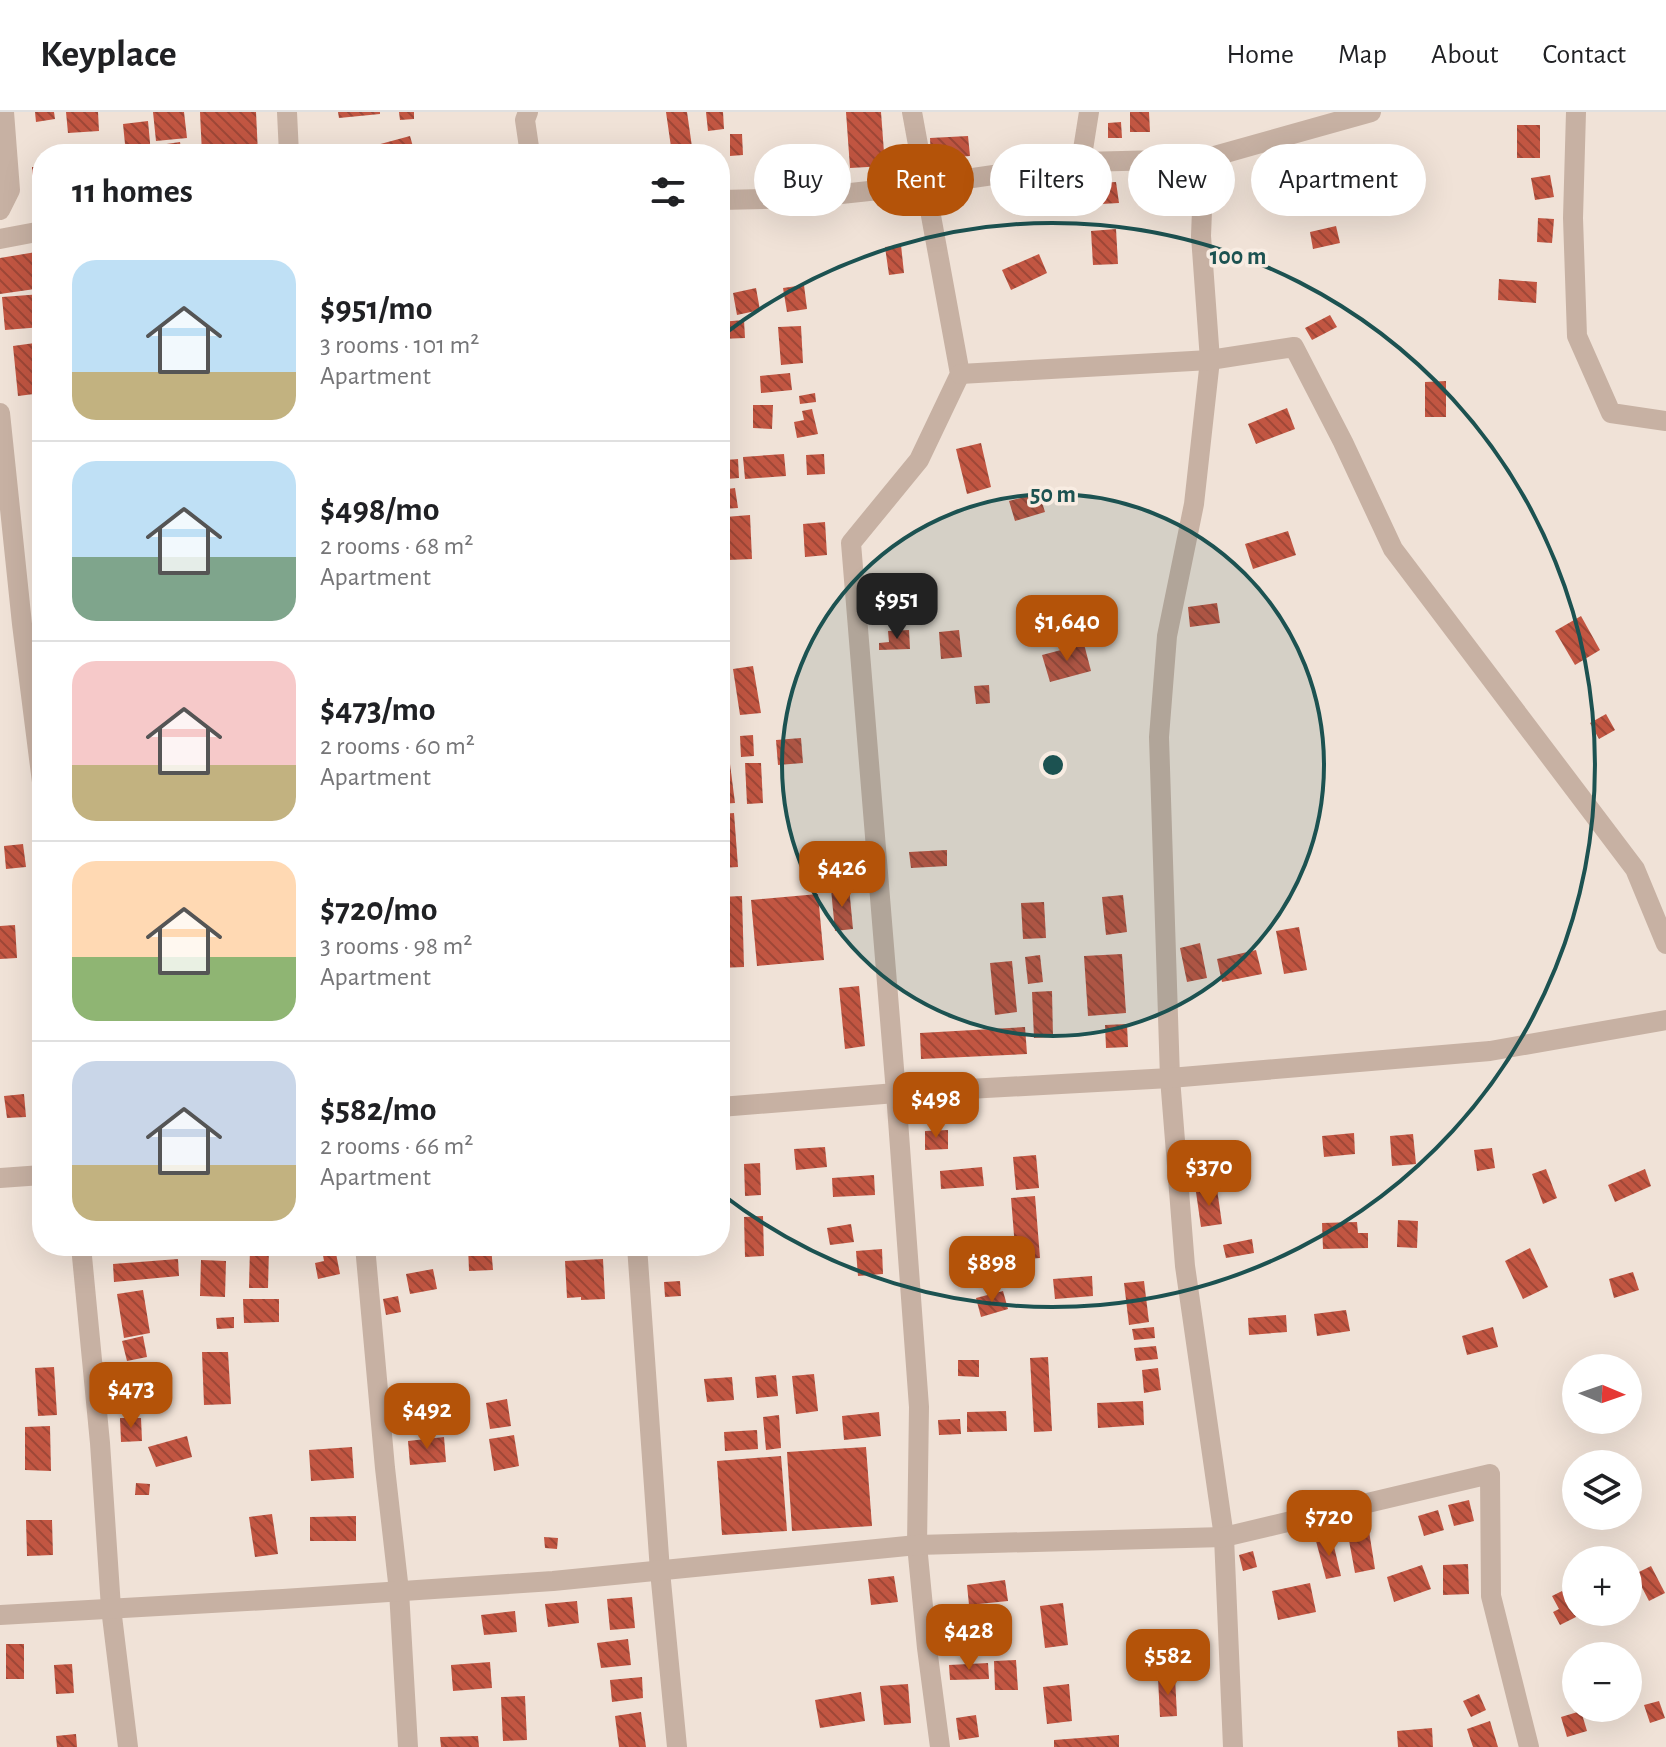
<!DOCTYPE html>
<html lang="en">
<head>
<meta charset="utf-8">
<style>
  :root { --surface:#fff; --page:#f2f2f2; --text:#202124; --muted:#757577; --line:#e0e0e0; --accent:#b45309 }
  body { margin:0; font-family:"Alegreya Sans",sans-serif; background:var(--page); color:var(--text); height:100vh; display:flex; flex-direction:column; font-size:30px; white-space:nowrap }
  * { box-sizing:border-box; margin:0 }
  p { font-size:26px; color:var(--muted) }
  .icon { flex:none; width:44px; height:44px; fill:none; stroke:currentColor; stroke-width:2; stroke-linecap:round; stroke-linejoin:round }
  .map { position:relative; flex:1; overflow:hidden }
  .sheet { position:absolute; left:32px; top:32px; width:698px; height:1112px; display:flex; flex-direction:column; background:var(--surface); border-radius:32px; box-shadow:0 8px 32px #0002 }
  .sheet>* { flex:none }
  .guide { position:absolute; left:754px; top:32px; width:760px; height:72px; display:flex; gap:16px }
  .needle { width:52px; rotate:92deg }
  .buttons { position:absolute; left:1562px; top:1242px; display:grid; gap:16px }
  .buttons a { display:grid; place-items:center; width:80px; height:80px; border-radius:50%; background:var(--surface); box-shadow:0 8px 32px #0002; font-size:40px }
  .price { position:absolute; translate:-50% -68px; padding:0 18px; border-radius:16px; background:var(--accent); color:#fff; font-size:26px; line-height:52px; filter:drop-shadow(0 2px 4px #0008) }
  .price::after { content:''; position:absolute; left:50%; top:48px; width:24px; height:18px; margin-left:-12px; background:inherit; clip-path:polygon(0 0,100% 0,50% 100%) }
  .price.selected { background:#222; color:#fff }
  ul { padding:0; list-style:none }
  li { display:flex; align-items:center; gap:24px; height:200px; padding:0 40px }
  li+li { border-top:2px solid var(--line) }
  li span { display:grid; place-items:center; flex:none; width:224px; height:160px; border-radius:24px; color:#555 }
  li>.icon { margin-inline-start:auto }
  span .icon { width:96px; height:96px; fill:#fffc; stroke-width:1 }
  li b { font-size:34px }
  h2 { display:flex; justify-content:space-between; align-items:center; height:96px; padding:0 40px; font-size:34px }
  .pill { padding:0 28px; border-radius:36px; background:var(--surface); box-shadow:0 8px 32px #0002; font-size:28px; line-height:72px }
  .pill.selected { background:var(--accent); color:#fff }
  header { display:flex; align-items:center; gap:48px; box-sizing:border-box; height:112px; padding:0 40px; background:var(--surface); border-bottom:2px solid var(--line) }
  header strong { font-size:38px }
  nav { display:flex; gap:44px; margin-inline-start:auto; font-size:28px }
  .map>svg:first-child { display:block }
</style>
</head>
<body>
<header>
<strong>Keyplace</strong>
<nav><a>Home</a><a>Map</a><a>About</a><a>Contact</a></nav>
</header>
<div class="map">
<svg width="1666" height="1635" viewBox="0 0 1666 1635">
  <defs>
    <pattern id="building-back-hatch" width="6" height="6" patternUnits="userSpaceOnUse" patternTransform="scale(2)"><rect width="6" height="6" fill="#c25642"/><path d="M-1 5l2 2M0 0l6 6M5-1l2 2" fill="none" stroke="#9e4737"/></pattern>
  </defs>
  <rect width="100%" height="100%" fill="#f0e2d7"/>
  <!-- building -->
  <g fill="url(#building-back-hatch)">
    <path d="M35 0H54L55 7 36 10Z"/>
    <path d="M66 0H98L99 19 68 21Z"/>
    <path d="M153 0H184L187 26 156 29Z"/>
    <path d="M200 0H256L258 42H202Z"/>
    <path d="M338 0H380V2L339 6Z"/>
    <path d="M399 0H414V7L400 8Z"/>
    <path d="M666 0H687L693 42H672Z"/>
    <path d="M706 0H723L724 17 708 19Z"/>
    <path d="M846 0H881L885 54 850 56Z"/>
    <path d="M1130 0H1149L1150 20H1130Z"/>
    <path d="M148 9 151 42H126L123 12Z"/>
    <path d="M1121 10 1122 26H1108V11Z"/>
    <rect x="1517" y="13" width="23" height="33"/>
    <path d="M730 22H742L743 43 730 44Z"/>
    <path d="M410 24 415 42H375L373 34Z"/>
    <path d="M968 24 970 44 931 47 930 26Z"/>
    <path d="M180 30 182 42H154L153 34Z"/>
    <path d="M778 42H802V54L778 55Z"/>
    <rect x="32" y="55" width="10" height="26"/>
    <path d="M1398 55 1407 93 1390 97 1381 59Z"/>
    <path d="M1550 63 1554 85 1535 88 1531 66Z"/>
    <path d="M1116 70 1119 91 1101 92 1100 71Z"/>
    <path d="M1538 106 1554 107 1552 131 1537 130Z"/>
    <path d="M1336 114 1340 131 1313 137 1310 120Z"/>
    <path d="M1116 117 1118 152 1093 153 1091 119Z"/>
    <path d="M901 133 904 161 889 163 885 135Z"/>
    <path d="M42 139V176L0 182V146Z"/>
    <path d="M1039 142 1047 161 1011 178 1002 158Z"/>
    <path d="M1499 167 1537 170 1536 191 1498 188Z"/>
    <path d="M804 173 807 197 787 200 783 176Z"/>
    <path d="M756 176 760 198 737 203 733 181Z"/>
    <path d="M42 182V215L5 218 2 185Z"/>
    <path d="M1330 203 1337 215 1312 228 1305 216Z"/>
    <path d="M744 208 745 226 720 227V210Z"/>
    <path d="M801 214 803 251 781 253 778 215Z"/>
    <path d="M42 230V281L18 284 13 234Z"/>
    <path d="M790 261 792 278 761 281 760 264Z"/>
    <path d="M1446 269V305H1425V270Z"/>
    <path d="M815 281 816 290 800 292 799 284Z"/>
    <path d="M753 293H773L772 317 753 316Z"/>
    <path d="M1287 296 1295 317 1256 332 1248 312Z"/>
    <path d="M812 297 818 322 797 326 794 310 804 308 802 299Z"/>
    <path d="M981 331 991 375 967 382 956 337Z"/>
    <path d="M784 342 786 364 745 367 743 345Z"/>
    <path d="M824 342 825 362 807 363 806 343Z"/>
    <path d="M738 347 739 366 727 367 726 348Z"/>
    <path d="M735 376 738 396 721 397 720 378Z"/>
    <path d="M1039 381 1045 400 1015 409 1009 389Z"/>
    <path d="M750 403 752 447 728 448 725 405Z"/>
    <path d="M825 410 827 443 805 445 803 412Z"/>
    <path d="M1288 419 1296 443 1253 457 1245 432Z"/>
    <path d="M1217 491 1220 511 1190 515 1188 495Z"/>
    <path d="M1581 504 1600 538 1575 553 1555 519Z"/>
    <path d="M909 518 910 537 879 538V531L889 530 888 519Z"/>
    <path d="M959 518 962 545 941 547 939 520Z"/>
    <path d="M1084 532 1091 559 1050 570 1042 543Z"/>
    <path d="M753 554 761 601 740 603 733 557Z"/>
    <path d="M989 573 990 591 976 592 974 574Z"/>
    <path d="M1606 602 1615 618 1599 627 1590 611Z"/>
    <path d="M753 623 754 644 741 645 740 624Z"/>
    <path d="M801 626 803 651 778 653 776 628Z"/>
    <path d="M745 651H761L763 691 747 692Z"/>
    <path d="M730 652 735 691 720 692V653Z"/>
    <path d="M734 701 738 755 720 756V702Z"/>
    <path d="M23 732 26 755 6 757 4 734Z"/>
    <path d="M947 738V754L911 756 909 740Z"/>
    <path d="M849 775 853 817 835 819 831 777Z"/>
    <path d="M818 782 824 848 757 854 751 788Z"/>
    <path d="M1123 783 1127 820 1106 823 1102 785Z"/>
    <path d="M742 784 744 855 720 856V785Z"/>
    <path d="M1044 790 1046 826 1023 827 1021 791Z"/>
    <path d="M15 813 17 846 0 847V814Z"/>
    <path d="M1299 815 1307 858 1284 862 1276 819Z"/>
    <path d="M1200 831 1207 866 1187 870 1180 836Z"/>
    <path d="M1256 838 1262 862 1222 870 1217 847Z"/>
    <path d="M1122 842 1126 901 1088 904 1084 844Z"/>
    <path d="M1040 843 1043 870 1028 872 1025 845Z"/>
    <path d="M1012 849 1017 900 995 903 990 851Z"/>
    <path d="M720 864H727L728 878H720Z"/>
    <path d="M859 874 865 934 845 937 839 876Z"/>
    <path d="M1052 879 1053 925 1034 926 1032 880Z"/>
    <path d="M1127 912 1128 935 1106 936 1105 913Z"/>
    <path d="M1025 915 1027 942 921 947 920 921Z"/>
    <path d="M24 982 26 1005 7 1006 4 984Z"/>
    <path d="M948 1018V1037L925 1038V1019Z"/>
    <path d="M1354 1021 1355 1042 1324 1045 1322 1024Z"/>
    <path d="M1413 1022 1416 1052 1392 1054 1390 1024Z"/>
    <path d="M825 1035 827 1055 796 1058 794 1037Z"/>
    <path d="M1492 1036 1495 1056 1477 1059 1474 1038Z"/>
    <path d="M1036 1043 1039 1076 1016 1078 1013 1045Z"/>
    <path d="M760 1051 761 1083 745 1084 744 1052Z"/>
    <path d="M982 1055 984 1074 941 1077 940 1059Z"/>
    <path d="M1546 1057 1557 1086 1543 1092 1532 1062Z"/>
    <path d="M1645 1057 1651 1074 1615 1090 1608 1073Z"/>
    <path d="M874 1063 875 1083 833 1085 832 1066Z"/>
    <path d="M1217 1077 1222 1112 1201 1115 1196 1080Z"/>
    <path d="M1035 1084 1040 1146 1016 1148 1011 1086Z"/>
    <path d="M763 1104 764 1144 745 1145 744 1105Z"/>
    <path d="M1398 1108 1418 1109 1417 1136 1397 1135Z"/>
    <path d="M1357 1110 1358 1121H1368V1136L1323 1137 1322 1111Z"/>
    <path d="M851 1112 854 1130 830 1133 827 1116Z"/>
    <path d="M1252 1127 1254 1141 1226 1146 1223 1133Z"/>
    <path d="M468 1134H491L493 1158 469 1159Z"/>
    <path d="M250 1136H269L268 1176H249Z"/>
    <path d="M335 1136 340 1162 318 1167 315 1151 324 1149 322 1138Z"/>
    <path d="M1530 1136 1548 1175 1523 1187 1505 1149Z"/>
    <path d="M882 1137 883 1162 858 1164 856 1139Z"/>
    <path d="M178 1147 179 1164 114 1170 113 1152Z"/>
    <path d="M603 1147 605 1187 581 1188V1185L567 1186 565 1149Z"/>
    <path d="M201 1148 226 1149 225 1185 200 1184Z"/>
    <path d="M433 1157 437 1177 410 1182 406 1162Z"/>
    <path d="M1633 1160 1639 1178 1614 1186 1609 1167Z"/>
    <path d="M1092 1164 1093 1184 1055 1187 1053 1167Z"/>
    <path d="M680 1169 681 1184 665 1185 664 1170Z"/>
    <path d="M1144 1169 1149 1210 1129 1213 1124 1171Z"/>
    <path d="M143 1178 150 1221 124 1226 117 1182Z"/>
    <path d="M1003 1179 1008 1197 981 1205 976 1186Z"/>
    <path d="M398 1184 401 1200 386 1203 383 1187Z"/>
    <path d="M243 1187H279V1210L244 1211Z"/>
    <path d="M1346 1198 1350 1219 1317 1224 1314 1202Z"/>
    <path d="M1286 1203 1287 1220 1249 1223 1248 1206Z"/>
    <path d="M234 1205V1216L217 1217 216 1206Z"/>
    <path d="M1154 1215 1155 1226 1134 1228 1132 1217Z"/>
    <path d="M1493 1215 1498 1235 1467 1243 1462 1224Z"/>
    <path d="M143 1224 147 1245 127 1249 122 1229Z"/>
    <path d="M1156 1234 1158 1247 1136 1249 1134 1236Z"/>
    <path d="M202 1240H228L231 1292 204 1293Z"/>
    <path d="M1048 1245 1052 1319 1034 1320 1030 1246Z"/>
    <path d="M958 1248H979V1265L958 1264Z"/>
    <path d="M54 1255 57 1303 38 1304 35 1256Z"/>
    <path d="M1158 1256 1161 1278 1144 1281 1142 1258Z"/>
    <path d="M814 1262 818 1299 796 1302 792 1264Z"/>
    <path d="M776 1263 778 1284 757 1286 755 1265Z"/>
    <path d="M732 1265 734 1288 707 1290 704 1267Z"/>
    <path d="M159 1270 164 1289 130 1297 127 1286 139 1283 137 1275Z"/>
    <path d="M507 1287 511 1314 490 1317 486 1291Z"/>
    <path d="M1143 1289 1144 1313 1098 1316 1097 1291Z"/>
    <path d="M1006 1299 1007 1319 967 1320V1300Z"/>
    <path d="M879 1300 881 1324 844 1328 842 1304Z"/>
    <path d="M779 1303 781 1336 766 1338 763 1305Z"/>
    <path d="M120 1306H141L142 1329 121 1330Z"/>
    <path d="M960 1307 961 1322 939 1323 938 1308Z"/>
    <path d="M50 1314 51 1359 25 1358V1315Z"/>
    <path d="M757 1318 758 1337 725 1339 724 1320Z"/>
    <path d="M514 1323 519 1354 494 1359 489 1327Z"/>
    <path d="M187 1324 192 1345 156 1355 148 1335Z"/>
    <path d="M444 1325 446 1350 410 1353 408 1329Z"/>
    <path d="M352 1335 354 1366 311 1369 309 1338Z"/>
    <path d="M866 1335 872 1414 792 1419 787 1340Z"/>
    <path d="M781 1344 787 1419 722 1423 717 1349Z"/>
    <path d="M136 1371 150 1372 149 1383H135Z"/>
    <path d="M1469 1388 1474 1409 1454 1414 1448 1393Z"/>
    <path d="M1438 1398 1444 1418 1424 1424 1418 1404Z"/>
    <path d="M272 1402 278 1442 255 1445 249 1405Z"/>
    <path d="M356 1404V1429H310V1405Z"/>
    <path d="M26 1408H52L53 1443 27 1444Z"/>
    <path d="M1369 1419 1375 1457 1355 1461 1348 1423Z"/>
    <path d="M544 1425 558 1426 557 1437 545 1436Z"/>
    <path d="M1332 1426 1341 1464 1326 1467 1316 1429Z"/>
    <path d="M1253 1439 1257 1455 1243 1459 1239 1443Z"/>
    <path d="M1468 1452 1469 1482 1443 1483V1453Z"/>
    <path d="M1422 1453 1431 1477 1394 1490 1387 1465Z"/>
    <path d="M1651 1454 1665 1481 1649 1489 1635 1462Z"/>
    <path d="M894 1464 898 1490 871 1493 868 1467Z"/>
    <path d="M1005 1468 1008 1489 969 1493 967 1473Z"/>
    <path d="M1310 1471 1316 1500 1278 1508 1272 1479Z"/>
    <path d="M1562 1479 1576 1505 1560 1513 1553 1500 1559 1497 1552 1484Z"/>
    <path d="M632 1485 635 1516 610 1518 607 1487Z"/>
    <path d="M577 1489 579 1511 548 1515 545 1492Z"/>
    <path d="M1063 1491 1068 1533 1045 1536 1040 1494Z"/>
    <path d="M515 1499 517 1520 484 1523 481 1503Z"/>
    <path d="M628 1527 631 1553 601 1556 597 1531Z"/>
    <path d="M983 1531V1541H962V1532Z"/>
    <rect x="6" y="1532" width="18" height="35"/>
    <path d="M1016 1548 1018 1578H995L994 1549Z"/>
    <path d="M490 1550 492 1576 453 1579 451 1553Z"/>
    <path d="M988 1551 989 1567 950 1568 949 1553Z"/>
    <path d="M72 1552 74 1581 56 1582 54 1553Z"/>
    <path d="M642 1565 643 1586 612 1590 610 1568Z"/>
    <path d="M1175 1565 1177 1604 1160 1605 1158 1566Z"/>
    <path d="M908 1572 911 1611 884 1613 880 1574Z"/>
    <path d="M1069 1572 1072 1609 1047 1612 1043 1575Z"/>
    <path d="M861 1580 865 1609 820 1616 815 1588Z"/>
    <path d="M1479 1582 1486 1598 1471 1605 1463 1589Z"/>
    <path d="M525 1584 527 1628 503 1629 501 1585Z"/>
    <path d="M1659 1589 1665 1606 1650 1611 1644 1593Z"/>
    <path d="M1581 1599 1587 1619 1567 1625 1561 1605Z"/>
    <path d="M641 1600 646 1635H619L615 1604Z"/>
    <path d="M976 1603 979 1625 959 1628 956 1606Z"/>
    <path d="M1490 1609 1498 1635H1473L1467 1617Z"/>
    <path d="M1432 1616 1433 1635H1398L1397 1619Z"/>
    <path d="M76 1622 77 1635H57L56 1624Z"/>
    <path d="M1119 1623V1635H1054V1628Z"/>
    <path d="M478 1624 479 1635H441L440 1625Z"/>
  </g>
  <g fill="none" stroke-linecap="round" stroke-linejoin="round">
    <!-- street -->
    <g stroke="#c7b1a3" stroke-width="20">
      <path d="M287 0 289 42"/>
      <path d="M528 0 525 8 530 42"/>
      <path d="M912 0 960 262 919 348 851 431 896 981 919 1295 917 1433 927 1536 940 1635"/>
      <path d="M1576 0 1573 106 1577 224 1611 301 1666 309"/>
      <path d="M1204 47 1201 124 1210 248 1194 392 1167 524 1159 625 1170 966 1185 1154 1224 1425 1233 1635"/>
      <path d="M1081 50 1089 0"/>
      <path d="M720 88 804 86 925 73 1081 50 1204 47 1371 0"/>
      <path d="M0 98 10 78 4 0"/>
      <path d="M0 127 42 119"/>
      <path d="M960 262 1210 248 1294 235 1343 330 1393 437 1635 757 1666 832"/>
      <path d="M0 301 22 512 42 670"/>
      <path d="M720 995 896 981 1170 966 1490 939 1666 908"/>
      <path d="M0 1066 42 1063"/>
      <path d="M81 1134 100 1331 111 1496 128 1635"/>
      <path d="M365 1134 385 1356 399 1479 408 1635"/>
      <path d="M637 1134 660 1459 677 1635"/>
      <path d="M0 1503 283 1487 553 1469 917 1433 1224 1425 1490 1362 1491 1484 1529 1635"/>
    </g>
  </g>
  <!-- distance rings -->
  <circle cx="1053" cy="653" r="271" fill="#1c5251" fill-opacity=".12"/>
  <g fill="none" stroke="#1c5251" stroke-width="4">
    <circle cx="1053" cy="653" r="271"/>
    <path d="M723 223A542 542 0 1 1 723 1083"/>
  </g>
  <circle cx="1053" cy="653" r="12" fill="#1c5251" stroke="#f8ece2" stroke-width="4"/>
  <g font-size="24" text-anchor="middle" font-weight="bold" fill="#1c5251" stroke="#f8ece2" stroke-width="7" stroke-linejoin="round" paint-order="stroke">
    <text x="1238" y="152">100 m</text>
    <text x="1053" y="390">50 m</text>
  </g>
</svg>
<div class="buttons">
<a><svg class="needle" viewBox="-14 -14 28 28"><path d="M0-13l5 13h-10z" fill="#e53935"/><path d="M0 13l5-13h-10z" fill="#757577"/></svg></a>
<a><svg class="icon" aria-label="layers" viewBox="0 0 24 24"><path d="M12 4l9 5-9 5-9-5zM3 14l9 5 9-5"/></svg></a>
<a>+</a>
<a>−</a>
</div>
<b class="price selected" style="left:897px;top:529px">$951</b>
<b class="price" style="left:1067px;top:551px">$1,640</b>
<b class="price" style="left:842px;top:797px">$426</b>
<b class="price" style="left:936px;top:1028px">$498</b>
<b class="price" style="left:1209px;top:1096px">$370</b>
<b class="price" style="left:992px;top:1192px">$898</b>
<b class="price" style="left:131px;top:1318px">$473</b>
<b class="price" style="left:427px;top:1339px">$492</b>
<b class="price" style="left:1329px;top:1446px">$720</b>
<b class="price" style="left:969px;top:1560px">$428</b>
<b class="price" style="left:1168px;top:1585px">$582</b>
<div class="guide">
<a class="pill">Buy</a>
<a class="pill selected">Rent</a>
<a class="pill">Filters</a>
<a class="pill">New</a>
<a class="pill">Apartment</a>
</div>
<section class="sheet">
<h2>11 homes<svg class="icon" aria-label="filters" viewBox="0 0 24 24"><path d="M4 7h16M4 17h16"/><circle cx="9" cy="7" r="2"/><circle cx="15" cy="17" r="2"/></svg></h2>
<ul>
<li><span style="background:linear-gradient(#bfe0f5 70%,#c2b280 0)"><svg class="icon" aria-label="home" viewBox="0 0 24 24"><path d="M3 11l9-7 9 7M6 9v11h12V9"/></svg></span><div><b>$951/mo</b><p>3 rooms · 101 m²</p><p>Apartment</p></div></li>
<li><span style="background:linear-gradient(#bfe0f5 60%,#7fa58c 0)"><svg class="icon" aria-label="home" viewBox="0 0 24 24"><path d="M3 11l9-7 9 7M6 9v11h12V9"/></svg></span><div><b>$498/mo</b><p>2 rooms · 68 m²</p><p>Apartment</p></div></li>
<li><span style="background:linear-gradient(#f6c9c9 65%,#c2b280 0)"><svg class="icon" aria-label="home" viewBox="0 0 24 24"><path d="M3 11l9-7 9 7M6 9v11h12V9"/></svg></span><div><b>$473/mo</b><p>2 rooms · 60 m²</p><p>Apartment</p></div></li>
<li><span style="background:linear-gradient(#ffd9b3 60%,#8fb573 0)"><svg class="icon" aria-label="home" viewBox="0 0 24 24"><path d="M3 11l9-7 9 7M6 9v11h12V9"/></svg></span><div><b>$720/mo</b><p>3 rooms · 98 m²</p><p>Apartment</p></div></li>
<li><span style="background:linear-gradient(#c9d6e8 65%,#c2b280 0)"><svg class="icon" aria-label="home" viewBox="0 0 24 24"><path d="M3 11l9-7 9 7M6 9v11h12V9"/></svg></span><div><b>$582/mo</b><p>2 rooms · 66 m²</p><p>Apartment</p></div></li>
</ul>
</section>
</div>
</body>
</html>
